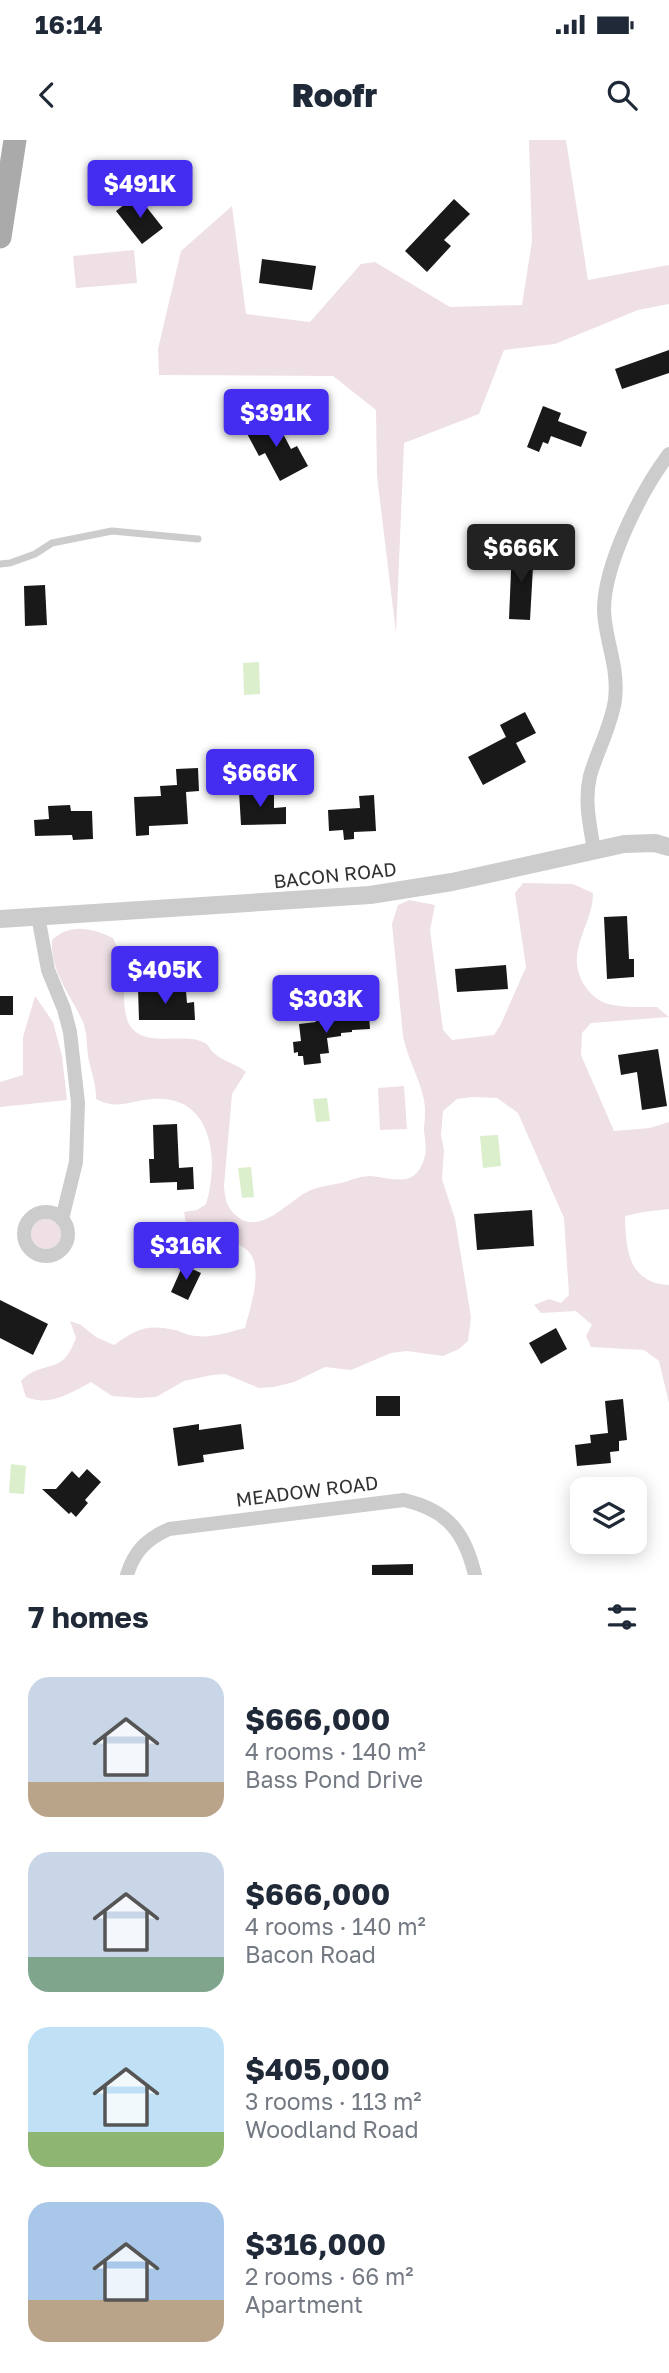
<!DOCTYPE html>
<html lang="en">
<head>
<meta charset="utf-8">
<style>
  :root { --surface:#fff; --page:#f2f2f3; --text:#1f2937; --muted:#747a83; --accent:#442df0 }
  body { margin:0; font-family:"Golos Text",sans-serif; background:var(--page); color:var(--text); height:100vh; display:flex; flex-direction:column; font-size:26px; white-space:nowrap }
  * { box-sizing:border-box; margin:0 }
  p { font-size:23px; color:var(--muted) }
  .icon { flex:none; width:38px; height:38px; fill:none; stroke:currentColor; stroke-width:2; stroke-linecap:round; stroke-linejoin:round }
  .map { position:relative; height:1435px; overflow:hidden }
  .sheet { display:flex; flex-direction:column; background:var(--surface); flex:1 }
  .sheet>* { flex:none }
  .tools { position:absolute; left:570px; top:1337px; display:grid; gap:14px }
  .tools a { display:grid; place-items:center; width:77px; height:77px; border-radius:14px; background:var(--surface); box-shadow:0 4px 18px #0003; font-size:35px }
  .price { position:absolute; translate:-50% -60px; padding:0 16px; border-radius:7px; background:var(--accent); color:#fff; font-size:23px; line-height:46px; filter:drop-shadow(0 2px 4px #0008) }
  .price::after { content:''; position:absolute; left:50%; top:42px; width:21px; height:16px; margin-left:-10px; background:inherit; clip-path:polygon(0 0,100% 0,50% 100%) }
  .price.active { background:#222; color:#fff }
  ul { padding:0; list-style:none }
  li { display:flex; align-items:center; gap:21px; height:175px; padding:0 28px }
  li span { display:grid; place-items:center; flex:none; width:196px; height:140px; border-radius:21px; color:#555 }
  li>.icon { margin-inline-start:auto }
  span .icon { width:84px; height:84px; fill:#fffc; stroke-width:1 }
  li b { font-size:30px }
  h2 { display:flex; justify-content:space-between; align-items:center; height:84px; padding:0 28px; font-size:30px }
  .status { display:flex; justify-content:space-between; align-items:center; height:49px; padding:0 35px; background:var(--surface); direction:ltr }
  .status svg { height:19px; fill:currentColor }
  header { display:flex; justify-content:space-between; align-items:center; height:91px; padding:0 28px; background:var(--surface); font-size:32px; font-weight:800 }
  .map>svg:first-child { display:block }
</style>
</head>
<body>
<div class="status"><b>16:14</b><svg viewBox="0 0 49 12"><path d="M0 12V9h3v3zM5 12V6h3v6zM10 12V3h3v9zM15 12V0h3v12zM26 1h20v11H26zM47 4h2v5h-2z"/></svg></div>
<header><svg class="icon" aria-label="back" viewBox="0 0 24 24"><path d="M15 5l-7 7 7 7"/></svg>Roofr<svg class="icon" aria-label="search" viewBox="0 0 24 24"><circle cx="10" cy="10" r="6"/><path d="M15 15l6 6"/></svg></header>
<div class="map">
<svg width="669" height="1435" viewBox="0 0 669 1435">
  <rect width="100%" height="100%" fill="#fff"/>
  <!-- green -->
  <g fill="#efe0e5">
    <path d="M529 0H566L588 140 669 125V164L638 170 555 204 504 210 479 274 404 303 396 493 377 336 376 270 333 236 159 235 158 209 181 111 232 66 246 174 310 182 361 124 375 122 450 167 522 165 532 101Z"/>
    <path d="M134 110 137 143 76 148 73 116Z"/>
    <path d="M523 743 573 744 593 753C593 776 579 794 577 817 575 836 589 858 608 864 624 868 641 867 657 867L669 877 591 883 582 893 581 915 614 991 650 988 669 982V1069L643 1072 625 1076C626 1109 628 1143 669 1145V1263L659 1221 644 1210 591 1207 586 1196 592 1185 576 1171 541 1173 534 1165 549 1159 561 1163 569 1155 564 1078 518 973 497 958 473 957 457 959 443 971 441 995 444 1010 442 1039 455 1079 471 1177 468 1201 459 1209 443 1216 407 1211 391 1213 351 1230 325 1227 294 1242 274 1247 259 1248 225 1234 212 1235 184 1241 156 1257 137 1258 112 1256 91 1242C71 1253 49 1267 26 1257L21 1241C37 1224 54 1230 65 1218 70 1213 73 1205 76 1198L70 1181 81 1185 96 1197 114 1205C138 1189 145 1184 175 1190 182 1192 189 1196 196 1196 212 1198 229 1192 245 1188 250 1169 265 1125 247 1110 233 1098 203 1094 186 1083L184 1072 197 1070 206 1064C219 1021 214 955 153 959 129 960 120 971 96 959 96 944 92 934 89 921 86 908 88 895 83 882 71 855 50 832 52 800 71 783 91 788 113 798 118 809 123 820 124 833 125 849 122 867 128 882 141 910 182 892 203 902 209 904 209 909 214 913 223 922 236 923 246 932L232 954 224 1046C225 1060 227 1069 239 1078 263 1094 289 1060 309 1051 319 1046 334 1045 345 1042 353 1039 362 1036 371 1036 393 1038 415 1049 424 1019 428 1008 424 998 424 988 425 978 426 966 423 956 418 935 407 917 403 896L392 784 398 765 409 760 435 765 430 790 443 890 452 900 494 895 501 884 526 827 515 753Z"/>
    <path d="M35 856 53 882 62 916 67 960 0 967V942L23 935V897Z"/>
    <path d="M404 946 407 989 380 990 378 948Z"/>
    <circle cx="46" cy="1094" r="15"/>
  </g>
  <!-- water -->
  <g fill="#dbefcc">
    <path d="M259 522 260 554 244 555 243 523Z"/>
    <path d="M327 958 330 981 316 982 313 959Z"/>
    <path d="M498 995 501 1026 483 1028 480 996Z"/>
    <path d="M251 1027 254 1057 242 1058 238 1028Z"/>
    <path d="M11 1324 26 1326 24 1354 9 1353Z"/>
  </g>
  <!-- building -->
  <g fill="#191919">
    <path d="M137 55 163 88 142 104 116 71Z"/>
    <path d="M454 59 470 74 444 100 451 106 427 132 405 111Z"/>
    <path d="M262 119 316 126 312 150 259 143Z"/>
    <path d="M669 210V233L622 249 615 229Z"/>
    <path d="M543 266 561 273 558 281 587 292 581 307 551 296 548 304 543 302 539 312 527 307Z"/>
    <path d="M265 277 272 290 279 286 291 309 297 306 308 326 280 341 265 313 259 316 244 288Z"/>
    <path d="M512 408 534 409 530 480 509 479Z"/>
    <path d="M45 445 47 485 25 486 24 446Z"/>
    <path d="M525 572 536 593 516 603 526 622 483 645 468 617 506 597 500 585Z"/>
    <path d="M198 628 199 651 186 652 188 684 149 686V695L136 696 134 657 161 656 160 646 177 645 176 629Z"/>
    <path d="M274 650V668L286 667V684L241 685 239 651Z"/>
    <path d="M374 655 376 691 354 692V699L344 700 343 690 329 691 328 670 360 668 359 656Z"/>
    <path d="M70 665 71 671H92L93 699 73 700 72 695 35 696 34 680 49 679 48 666Z"/>
    <path d="M627 776 629 819H634V837L607 839 604 777Z"/>
    <path d="M506 825 508 849 457 852 455 829Z"/>
    <path d="M138 848H153V852L186 851 187 863 194 862 195 880H139Z"/>
    <rect x="0" y="856" width="13" height="19"/>
    <path d="M369 874 370 889 352 890V892L341 893V896L327 898 329 913 320 914 321 923 304 925 303 916H298V912L294 913 293 902 301 901 299 884 316 882 315 880Z"/>
    <path d="M658 909 667 966 642 970 637 932 621 935 618 915Z"/>
    <path d="M177 984 179 1028 193 1027 194 1049 177 1050V1042L150 1043 149 1019H154L153 985Z"/>
    <path d="M532 1070 534 1106 477 1110 474 1074Z"/>
    <path d="M183 1125 201 1133 188 1160 171 1152Z"/>
    <path d="M0 1160 48 1184 33 1215 0 1198Z"/>
    <path d="M556 1188 567 1209 541 1224 529 1203Z"/>
    <rect x="376" y="1256" width="24" height="20"/>
    <path d="M623 1259 627 1300 619 1301V1311L610 1312 611 1323 577 1326 575 1305 591 1303 590 1295 608 1293 605 1261Z"/>
    <path d="M199 1284V1290L241 1284 244 1309 203 1315 204 1322 178 1326 173 1288Z"/>
    <path d="M87 1329 101 1342 85 1360 88 1363 76 1377 71 1372 69 1374 42 1349H56L72 1331 79 1338Z"/>
    <path d="M413 1424V1435H372V1425Z"/>
  </g>
  <g fill="none" stroke-linecap="round" stroke-linejoin="round">
    <!-- service -->
    <path stroke="#ccc" stroke-width="7" d="M0 424 10 423 35 414 52 403 112 391 198 399"/>
    <!-- minor -->
    <g stroke="#ccc" stroke-width="14">
      <path d="M594 710C590 686 584 661 590 636 597 611 611 587 615 560 619 525 605 502 604 470 604 424 641 351 669 314"/>
      <path d="M38 776 48 830 64 869 70 892 78 963 76 1022 62 1079"/>
      <circle cx="46" cy="1094" r="22"/>
      <path d="M127 1435C134 1411 147 1399 169 1389L404 1360C448 1370 465 1393 475 1435"/>
    </g>
    <!-- tertiary -->
    <path stroke="#ccc" stroke-width="18" d="M0 779 370 755 452 742 624 704 655 703 669 707"/>
    <!-- primary -->
    <path stroke="#aaa" stroke-width="23" d="M0 97 15 0"/>
  </g>
  <g text-anchor="middle" stroke-width="7" stroke-linejoin="round" paint-order="stroke">
    <!-- street labels -->
    <g font-size="19" fill="#323232" stroke="#fff">
      <text transform="translate(335 735) rotate(-6)" y="7">BACON ROAD</text>
      <text transform="translate(307 1351) rotate(-7)" y="7">MEADOW ROAD</text>
    </g>
  </g>
</svg>
<div class="tools">
<a><svg class="icon" aria-label="layers" viewBox="0 0 24 24"><path d="M12 4l9 5-9 5-9-5zM3 14l9 5 9-5"/></svg></a>
</div>
<b class="price" style="left:140px;top:80px">$491K</b>
<b class="price" style="left:276px;top:309px">$391K</b>
<b class="price active" style="left:521px;top:444px">$666K</b>
<b class="price" style="left:260px;top:669px">$666K</b>
<b class="price" style="left:165px;top:866px">$405K</b>
<b class="price" style="left:326px;top:895px">$303K</b>
<b class="price" style="left:186px;top:1142px">$316K</b>
</div>
<section class="sheet">
<h2>7 homes<svg class="icon" aria-label="filters" viewBox="0 0 24 24"><path d="M4 7h16M4 17h16"/><circle cx="9" cy="7" r="2"/><circle cx="15" cy="17" r="2"/></svg></h2>
<ul>
<li><span style="background:linear-gradient(#c9d6e8 75%,#b9a48a 0)"><svg class="icon" aria-label="home" viewBox="0 0 24 24"><path d="M3 11l9-7 9 7M6 9v11h12V9"/></svg></span><div><b>$666,000</b><p>4 rooms · 140 m²</p><p>Bass Pond Drive</p></div></li>
<li><span style="background:linear-gradient(#c9d6e8 75%,#7fa58c 0)"><svg class="icon" aria-label="home" viewBox="0 0 24 24"><path d="M3 11l9-7 9 7M6 9v11h12V9"/></svg></span><div><b>$666,000</b><p>4 rooms · 140 m²</p><p>Bacon Road</p></div></li>
<li><span style="background:linear-gradient(#bfe0f5 75%,#8fb573 0)"><svg class="icon" aria-label="home" viewBox="0 0 24 24"><path d="M3 11l9-7 9 7M6 9v11h12V9"/></svg></span><div><b>$405,000</b><p>3 rooms · 113 m²</p><p>Woodland Road</p></div></li>
<li><span style="background:linear-gradient(#a9c7e8 70%,#b9a48a 0)"><svg class="icon" aria-label="home" viewBox="0 0 24 24"><path d="M3 11l9-7 9 7M6 9v11h12V9"/></svg></span><div><b>$316,000</b><p>2 rooms · 66 m²</p><p>Apartment</p></div></li>
</ul>
</section>
</body>
</html>
